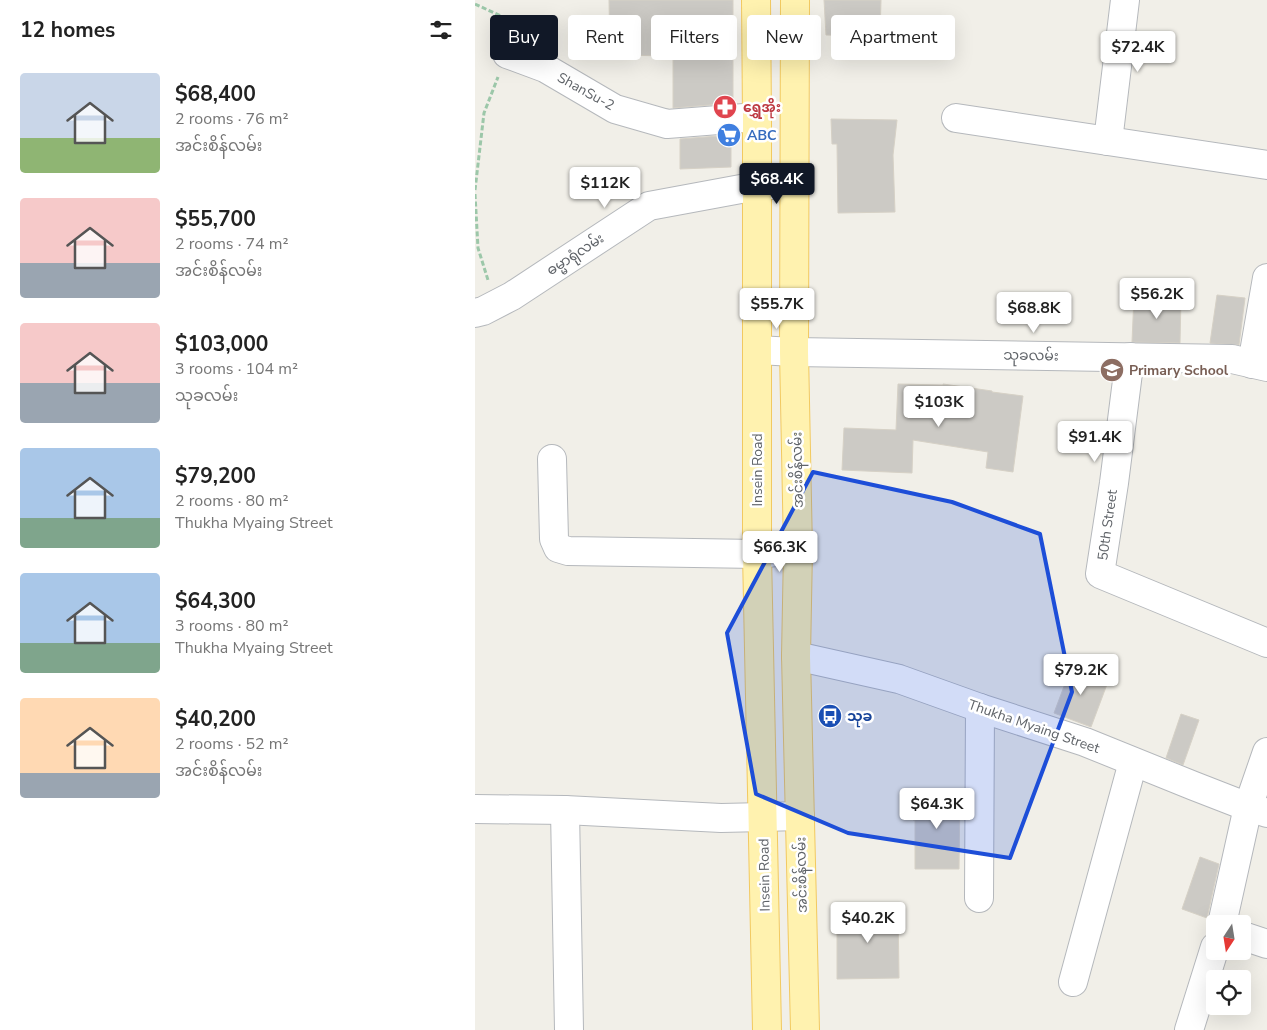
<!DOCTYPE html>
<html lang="en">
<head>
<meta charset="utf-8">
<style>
  :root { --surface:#fff; --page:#f2f2f2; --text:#222; --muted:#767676; --accent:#111827 }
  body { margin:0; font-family:"Nunito Sans","Noto Sans Myanmar",sans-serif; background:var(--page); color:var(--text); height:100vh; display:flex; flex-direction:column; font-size:19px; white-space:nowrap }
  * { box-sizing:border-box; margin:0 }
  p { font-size:16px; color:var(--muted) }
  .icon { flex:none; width:28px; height:28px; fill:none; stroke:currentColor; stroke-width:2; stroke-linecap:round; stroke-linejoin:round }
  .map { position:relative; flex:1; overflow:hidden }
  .drawer { display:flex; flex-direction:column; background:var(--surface); width:475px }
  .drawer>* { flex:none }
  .hud { position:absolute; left:15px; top:15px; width:475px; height:45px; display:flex; gap:10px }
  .needle { width:32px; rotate:192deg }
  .buttons { position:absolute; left:731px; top:915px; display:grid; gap:10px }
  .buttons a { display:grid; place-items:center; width:45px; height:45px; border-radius:5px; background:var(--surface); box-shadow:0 5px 20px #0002; font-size:25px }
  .price { position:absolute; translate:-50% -42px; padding:0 11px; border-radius:5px; background:#fff; color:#222; font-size:16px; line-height:32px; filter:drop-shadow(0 1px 2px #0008) }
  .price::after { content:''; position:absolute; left:50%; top:30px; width:15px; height:11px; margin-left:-8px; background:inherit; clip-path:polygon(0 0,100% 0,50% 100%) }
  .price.current { background:var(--accent); color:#fff }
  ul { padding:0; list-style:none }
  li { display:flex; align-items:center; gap:15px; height:125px; padding:0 20px }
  li span { display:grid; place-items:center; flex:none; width:140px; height:100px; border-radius:5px; color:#555 }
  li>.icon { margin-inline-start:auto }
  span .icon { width:60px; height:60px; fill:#fffc; stroke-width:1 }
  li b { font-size:21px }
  h2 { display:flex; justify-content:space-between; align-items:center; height:60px; padding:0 20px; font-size:21px }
  .tag { padding:0 18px; border-radius:5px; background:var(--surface); box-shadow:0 5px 20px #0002; font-size:18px; line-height:45px }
  .tag.current { background:var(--accent); color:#fff }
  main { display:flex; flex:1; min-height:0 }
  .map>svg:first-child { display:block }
</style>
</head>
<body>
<main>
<section class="drawer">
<h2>12 homes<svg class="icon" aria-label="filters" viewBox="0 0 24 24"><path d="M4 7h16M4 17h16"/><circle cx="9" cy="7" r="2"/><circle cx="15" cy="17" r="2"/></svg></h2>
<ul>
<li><span style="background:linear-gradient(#c9d6e8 65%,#8fb573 0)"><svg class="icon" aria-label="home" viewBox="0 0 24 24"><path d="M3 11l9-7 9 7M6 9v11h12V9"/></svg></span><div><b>$68,400</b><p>2 rooms · 76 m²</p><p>အင်းစိန်လမ်း</p></div></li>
<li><span style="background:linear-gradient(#f6c9c9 65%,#9aa5b1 0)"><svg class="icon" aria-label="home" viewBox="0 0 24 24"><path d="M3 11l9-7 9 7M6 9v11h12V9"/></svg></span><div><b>$55,700</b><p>2 rooms · 74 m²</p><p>အင်းစိန်လမ်း</p></div></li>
<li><span style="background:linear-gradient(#f6c9c9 60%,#9aa5b1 0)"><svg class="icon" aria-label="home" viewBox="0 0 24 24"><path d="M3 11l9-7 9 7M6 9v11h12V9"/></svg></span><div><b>$103,000</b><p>3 rooms · 104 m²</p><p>သုခလမ်း</p></div></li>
<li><span style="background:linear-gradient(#a9c7e8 70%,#7fa58c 0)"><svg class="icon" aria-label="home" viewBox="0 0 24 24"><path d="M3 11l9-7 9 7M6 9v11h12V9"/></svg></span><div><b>$79,200</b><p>2 rooms · 80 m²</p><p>Thukha Myaing Street</p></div></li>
<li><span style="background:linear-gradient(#a9c7e8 70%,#7fa58c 0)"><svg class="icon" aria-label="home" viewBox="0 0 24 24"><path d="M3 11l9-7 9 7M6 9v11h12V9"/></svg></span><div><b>$64,300</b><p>3 rooms · 80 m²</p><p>Thukha Myaing Street</p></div></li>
<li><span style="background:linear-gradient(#ffd9b3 75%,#9aa5b1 0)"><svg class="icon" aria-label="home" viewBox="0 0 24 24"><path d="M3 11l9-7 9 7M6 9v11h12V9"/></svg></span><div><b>$40,200</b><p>2 rooms · 52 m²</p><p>အင်းစိန်လမ်း</p></div></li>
</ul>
</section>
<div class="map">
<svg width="792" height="1030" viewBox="0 0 792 1030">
  <rect width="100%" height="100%" fill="#f1efe8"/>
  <!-- building -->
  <g fill="#cccac5" stroke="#d6d1c6">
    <path d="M134 0H258V103L198 108V56L135 55Z"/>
    <path d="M349 0H406L405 36 351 35Z"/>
    <path d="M356 119 422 120 418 155 420 212 363 213 362 144H357Z"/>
    <path d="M256 135V167L205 169V139Z"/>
    <path d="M742 295 770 298 764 345 735 343Z"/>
    <path d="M659 296 706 298 705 343 657 342Z"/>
    <path d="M423 384 468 385V384L517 391V392L548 396 538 472 511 468 513 452 438 440 437 473 367 470 369 428 421 430Z"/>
    <path d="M597 665 634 679 616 727 579 713Z"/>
    <path d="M706 714 724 720 708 765 691 758Z"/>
    <path d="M437 792H485L484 869H440V820H438Z"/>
    <path d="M725 857 744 864 732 918 707 909Z"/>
    <path d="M362 909H423L424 978 362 979Z"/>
  </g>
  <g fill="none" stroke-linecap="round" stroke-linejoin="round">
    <!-- minor casing -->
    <g stroke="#b5b8bc" stroke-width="30">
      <g id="minor">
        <path d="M32 54 70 68 140 109 192 124 282 117"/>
        <path d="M481 118 792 165"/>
        <path d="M633 141 650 0"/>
        <path d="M0 313 8 311 37 296 174 206 282 186 319 183"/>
        <path d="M282 350 319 352 757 359 792 367"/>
        <path d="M655 357 639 483 625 574 792 643"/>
        <path d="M777 364 792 278"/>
        <path d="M77 459 79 539 83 548 93 551 282 554 323 550"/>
        <path d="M321 656 424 679 505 708 610 742 719 786 773 807 792 813"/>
        <path d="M0 809 90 810 246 818 325 816"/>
        <path d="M90 810 94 1030"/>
        <path d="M504 898 505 708"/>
        <path d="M747 924 773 807 792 752"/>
        <path d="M768 936 792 944"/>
        <path d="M598 982 658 762"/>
        <path d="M714 1030 740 947"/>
      </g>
    </g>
    <!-- major casing -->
    <g stroke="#f2c960" stroke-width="30">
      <g id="major">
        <path d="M281 0 282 117V554L292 1030"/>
        <path d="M320 0 319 352 323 550 321 656 330 1030"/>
      </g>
    </g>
    <!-- path -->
    <g stroke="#9cc7a9" stroke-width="3" stroke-dasharray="5 2.5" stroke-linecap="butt">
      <path d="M0 4 28 17 29 30"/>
      <path d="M0 190 9 113 23 77"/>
      <path d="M0 194 3 248 13 280"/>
    </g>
    <!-- minor -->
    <use href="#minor" stroke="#fff" stroke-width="28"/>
    <!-- major -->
    <use href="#major" stroke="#fff2af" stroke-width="28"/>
  </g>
  <!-- marked area -->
  <path fill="#1d4ed8" fill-opacity="0.2" stroke="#1d4ed8" stroke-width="4" stroke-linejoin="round" d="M338 472 477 502 565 534 597 692 535 858 373 833 281 794 252 633Z"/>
  <!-- icons -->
  <defs>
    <g id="pharmacy-disc" transform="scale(1.25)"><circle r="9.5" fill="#e0444e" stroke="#fff"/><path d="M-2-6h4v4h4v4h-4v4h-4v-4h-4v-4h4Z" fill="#fff"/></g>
    <g id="supermarket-disc" transform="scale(1.25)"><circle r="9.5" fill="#3f7fe0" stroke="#fff"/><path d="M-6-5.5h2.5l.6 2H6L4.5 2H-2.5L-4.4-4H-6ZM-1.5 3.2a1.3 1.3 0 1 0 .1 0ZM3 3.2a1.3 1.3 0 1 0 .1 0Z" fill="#fff"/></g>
    <g id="school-disc" transform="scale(1.25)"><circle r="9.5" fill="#8d6e63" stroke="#fff"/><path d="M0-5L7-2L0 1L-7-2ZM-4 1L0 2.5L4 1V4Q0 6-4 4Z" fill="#fff"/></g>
    <g id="bus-disc" transform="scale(1.25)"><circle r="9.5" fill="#1a4fb4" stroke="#fff"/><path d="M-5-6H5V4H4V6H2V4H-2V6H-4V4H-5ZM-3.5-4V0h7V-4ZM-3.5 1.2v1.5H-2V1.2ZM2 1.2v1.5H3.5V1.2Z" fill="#fff"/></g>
  </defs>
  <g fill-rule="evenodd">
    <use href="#pharmacy-disc" x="250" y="107"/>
    <use href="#supermarket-disc" x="254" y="135"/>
    <use href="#school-disc" x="637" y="370"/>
    <use href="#bus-disc" x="355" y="716"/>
  </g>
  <g text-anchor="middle" stroke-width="5" stroke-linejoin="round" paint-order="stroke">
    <!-- street labels -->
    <g font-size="14" fill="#5f6368" stroke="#fff">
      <text transform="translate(111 91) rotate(29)" y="5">ShanSu-2</text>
      <text transform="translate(100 254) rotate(-33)" y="5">ဓမ္မာရုံလမ်း</text>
      <text transform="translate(556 355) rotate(1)" y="5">သုခလမ်း</text>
      <text transform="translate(282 470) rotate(-90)" y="5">Insein Road</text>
      <text transform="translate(322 470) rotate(-91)" y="5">အင်းစိန်လမ်း</text>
      <text transform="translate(632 525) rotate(-82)" y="5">50th Street</text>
      <text transform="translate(559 726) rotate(19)" y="5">Thukha Myaing Street</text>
      <text transform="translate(289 875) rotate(-91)" y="5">Insein Road</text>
      <text transform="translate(326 875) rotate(-91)" y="5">အင်းစိန်လမ်း</text>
    </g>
    <!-- health labels -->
    <g font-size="14" font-weight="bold" fill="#be3a42" stroke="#fff" text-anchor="start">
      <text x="268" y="112">ရွှေအိုး</text>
    </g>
    <!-- shop labels -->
    <g font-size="14" font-weight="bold" fill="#366cbe" stroke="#fff" text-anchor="start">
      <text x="272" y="140">ABC</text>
    </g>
    <!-- education labels -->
    <g font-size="14" font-weight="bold" fill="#785e54" stroke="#fff" text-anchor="start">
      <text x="654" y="375">Primary School</text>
    </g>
    <!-- transit labels -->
    <g font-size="14" font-weight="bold" fill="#164399" stroke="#fff" text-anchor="start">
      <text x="372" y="721">သုခ</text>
    </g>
  </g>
</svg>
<div class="buttons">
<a><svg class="needle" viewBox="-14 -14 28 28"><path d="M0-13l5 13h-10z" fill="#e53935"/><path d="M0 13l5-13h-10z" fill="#767676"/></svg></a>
<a><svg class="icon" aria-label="locate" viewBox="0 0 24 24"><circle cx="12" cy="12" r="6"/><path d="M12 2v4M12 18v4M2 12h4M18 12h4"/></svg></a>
</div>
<b class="price" style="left:663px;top:73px">$72.4K</b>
<b class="price current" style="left:302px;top:205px">$68.4K</b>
<b class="price" style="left:130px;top:209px">$112K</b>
<b class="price" style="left:682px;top:320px">$56.2K</b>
<b class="price" style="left:302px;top:330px">$55.7K</b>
<b class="price" style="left:559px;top:334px">$68.8K</b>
<b class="price" style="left:464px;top:428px">$103K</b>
<b class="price" style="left:620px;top:463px">$91.4K</b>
<b class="price" style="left:305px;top:573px">$66.3K</b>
<b class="price" style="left:606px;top:696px">$79.2K</b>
<b class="price" style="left:462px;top:830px">$64.3K</b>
<b class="price" style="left:393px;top:944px">$40.2K</b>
<div class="hud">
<a class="tag current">Buy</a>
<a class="tag">Rent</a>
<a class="tag">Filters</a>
<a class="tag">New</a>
<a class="tag">Apartment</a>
</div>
</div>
</main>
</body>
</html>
